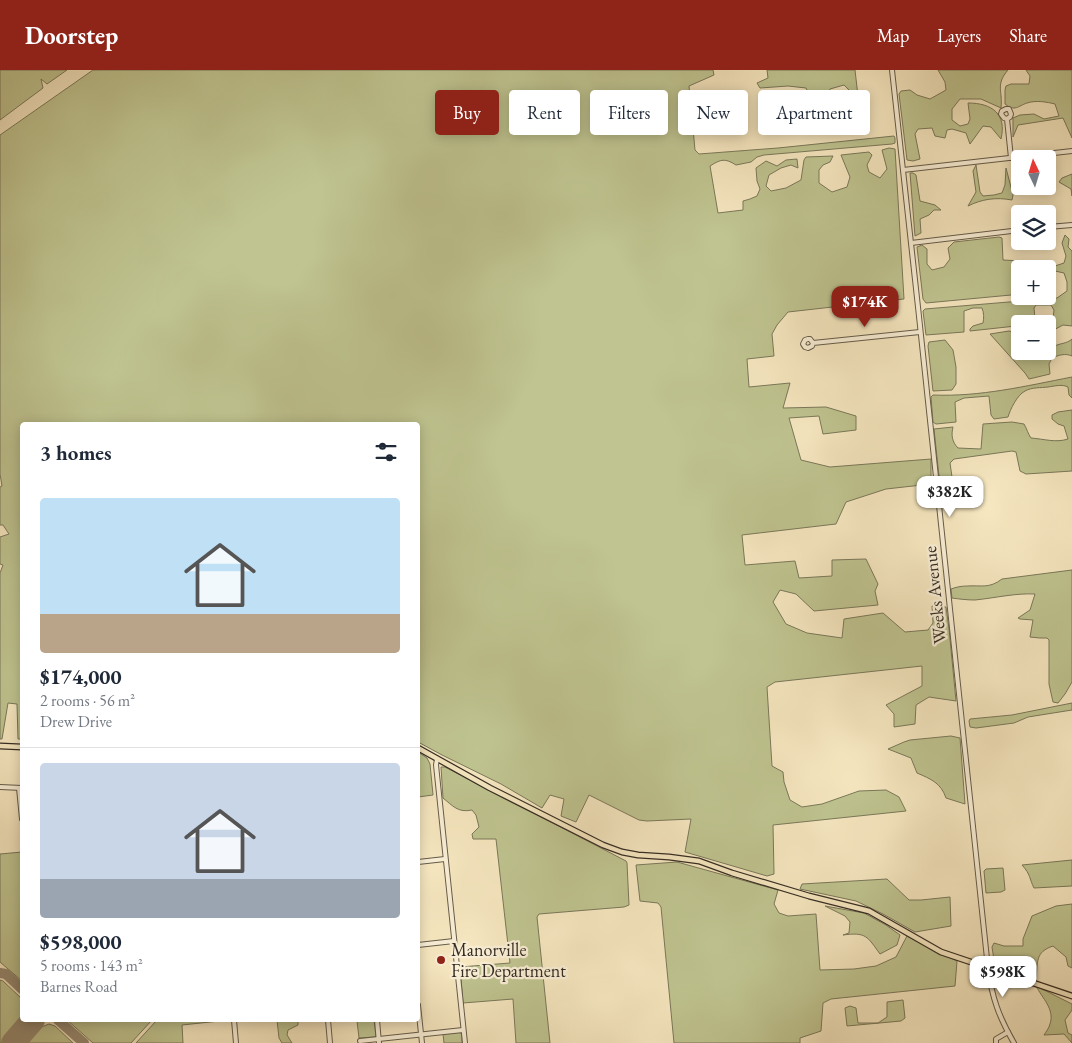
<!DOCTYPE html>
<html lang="en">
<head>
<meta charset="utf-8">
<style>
  :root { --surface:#fff; --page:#f2f2f3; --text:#1f2937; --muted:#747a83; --line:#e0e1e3; --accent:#8f2418 }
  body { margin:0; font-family:"EB Garamond",serif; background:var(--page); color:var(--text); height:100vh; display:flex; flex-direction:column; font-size:19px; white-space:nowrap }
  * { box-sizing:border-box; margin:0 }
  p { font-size:16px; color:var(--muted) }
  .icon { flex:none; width:28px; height:28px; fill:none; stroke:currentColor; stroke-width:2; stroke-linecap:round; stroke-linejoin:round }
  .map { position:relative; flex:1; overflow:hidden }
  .drawer { position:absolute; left:20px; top:352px; width:400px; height:600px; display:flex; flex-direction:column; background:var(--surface); border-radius:5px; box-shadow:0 2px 12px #0003 }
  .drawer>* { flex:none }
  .guide { position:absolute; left:435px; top:20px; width:475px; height:45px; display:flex; gap:10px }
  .needle { width:32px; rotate:356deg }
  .tools { position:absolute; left:1011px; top:80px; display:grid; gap:10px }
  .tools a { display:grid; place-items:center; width:45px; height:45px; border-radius:5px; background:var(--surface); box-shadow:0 2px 12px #0003; font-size:25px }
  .price { position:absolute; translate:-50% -42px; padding:0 11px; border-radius:10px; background:#fff; color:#222; font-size:16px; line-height:32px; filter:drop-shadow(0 1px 2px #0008) }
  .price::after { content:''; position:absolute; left:50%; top:30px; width:15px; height:11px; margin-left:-8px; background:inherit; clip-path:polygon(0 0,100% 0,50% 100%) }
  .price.on { background:var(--accent); color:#fff }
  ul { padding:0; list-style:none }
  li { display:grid; align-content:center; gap:10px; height:265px; padding:0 20px }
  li+li { border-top:1px solid var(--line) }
  li span { display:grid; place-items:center; height:155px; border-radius:5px; color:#555 }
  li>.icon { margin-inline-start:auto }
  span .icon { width:90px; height:90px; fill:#fffc; stroke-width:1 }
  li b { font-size:21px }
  h2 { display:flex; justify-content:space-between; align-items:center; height:60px; padding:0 20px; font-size:21px }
  .chip { padding:0 18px; border-radius:5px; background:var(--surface); box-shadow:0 2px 12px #0003; font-size:18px; line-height:45px }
  .chip.on { background:var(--accent); color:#fff }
  header { display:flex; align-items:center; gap:30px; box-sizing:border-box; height:70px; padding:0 25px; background:var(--accent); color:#fff }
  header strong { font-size:24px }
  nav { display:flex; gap:28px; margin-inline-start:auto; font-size:18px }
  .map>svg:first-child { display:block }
</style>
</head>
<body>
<header>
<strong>Doorstep</strong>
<nav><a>Map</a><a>Layers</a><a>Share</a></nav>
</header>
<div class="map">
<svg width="1072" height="973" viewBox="0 0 1072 973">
  <rect width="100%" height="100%" fill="#f6e7c0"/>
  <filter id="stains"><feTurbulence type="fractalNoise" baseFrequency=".004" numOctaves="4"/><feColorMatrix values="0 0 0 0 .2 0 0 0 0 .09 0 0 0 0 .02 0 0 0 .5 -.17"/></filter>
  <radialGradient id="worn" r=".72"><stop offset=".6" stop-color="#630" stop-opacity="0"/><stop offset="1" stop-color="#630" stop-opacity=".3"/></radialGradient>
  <!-- green -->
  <g fill="#bfc490" stroke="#7a785a">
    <path d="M0 0H67L47 14 41 9 43 18 0 50Z"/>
    <path d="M93 0H713L714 5 689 16 695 80 699 84 778 78 894 66 895 68V73L892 74 764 85 757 87 751 92 736 95C725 88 721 89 710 96L718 143 743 140V131L750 129 757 126 760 119 757 111 756 98 766 91 777 96 786 90 797 89 798 98 791 95 781 98 769 105 766 116 771 121 786 118 801 110 804 90 806 87 833 86 830 92 823 95 819 100V113L832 122 847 117 850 107 841 85 869 82 872 85 867 95 869 102 880 108 887 99 882 80 889 78 895 79 904 229 788 242 777 255 772 264 774 286 747 289 749 317 790 313 783 338 826 337 856 346V360L823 364 819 346 789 348 801 390 830 397 931 389V414L886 419 846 432 836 454 742 465 745 495 795 491 799 508 832 506V490L866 489 878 514 875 521 878 535 814 541 796 524 780 520 773 532 786 554 807 563 842 568 844 549 883 543 905 562 928 560 933 553 932 536 946 537 949 559 956 631 929 627 916 635 915 654 894 657V644L886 635 922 616V596L775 612 767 617 772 696 783 702 784 712 790 730 802 737 822 734 859 721 886 720 899 727 906 741 773 755 774 804 767 806 685 782 691 749 647 751 639 750 589 725 576 752 561 746 564 729 550 725 542 738 501 714 442 685 418 672V355H22V669H18L17 634 8 633 2 669H0V503L3 495 0 494V467L9 464 3 455H0V417L2 416 0 404V65Z"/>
    <path d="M767 0H855L859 35H853L850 21 844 15 830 19 826 27 834 41 826 44H816L813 34 806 18 788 16 760 18 757 13 768 8Z"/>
    <path d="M938 0H1008C995 15 1003 21 1001 38L981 29H960L952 39V50L960 56 968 54 970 49 968 33C992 33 1007 44 1001 69L991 57 983 56 970 74 966 63 952 59 947 60 945 68 935 66 932 58 918 59 915 64 920 89 913 91 907 90 899 24 901 21 910 20 917 25 930 29 946 20 945 12Z"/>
    <path d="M1026 0H1072V68L1063 48 1018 55 1013 67V48L1020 45 1034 44 1044 49 1059 46 1055 34C1047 32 1036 30 1027 33 1018 36 1015 42 1005 34V20L1006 16 1011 14H1029L1030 6Z"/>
    <path d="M976 95 980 122 983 126 994 125 1002 123 1005 115 1006 98 1013 125 1012 130C996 127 982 129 968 136L976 122 973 101Z"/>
    <path d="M910 103H913L916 105 920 131 935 135 941 140H934L929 145 920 149 921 163 915 166Z"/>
    <path d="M1072 104V126L1071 119 1059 112 1062 108Z"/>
    <path d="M1065 165 1069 169 1068 177 1072 181V256L1063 255 1048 263V254H1039L1053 249 1054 240 1051 235H1036L1034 238 1035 249 1016 256 970 261V259L973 256 983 253C984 248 984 243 982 238H973L964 241V262L926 265 923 241 925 239 1057 228 1067 221V212L1064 203 1055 201H1048V199H1020V211L1011 225 926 233 923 229 917 177 922 175 927 179V194L932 200 944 197 950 189 948 178 954 172 999 167 1002 168 1003 190 1040 192 1049 198 1064 193 1066 186 1062 173Z"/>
    <path d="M1009 261 1013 262 1020 270V281H1030C1041 294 1044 284 1053 277 1059 273 1067 274 1072 269V286C1065 283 1059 285 1052 288L1049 294 1050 304 1029 309 1025 303 990 264Z"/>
    <path d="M945 270 953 280 956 297V314L952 320 933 321 928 276 929 272Z"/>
    <path d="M1072 307V328L1069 325 1068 317C1062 314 1055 316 1048 317 1041 318 1032 317 1025 321 1017 325 1010 340 1008 347L994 349 991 345 989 326 964 328 955 332 956 352 936 354 933 352 931 327 933 325C980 327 1026 316 1072 307Z"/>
    <path d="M1072 340V401L1026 404 1020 401 1016 382 1012 381 954 389 950 393 952 407 947 408 939 406 934 359 953 357C951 365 952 372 958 378L981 379 983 354 1012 352 1024 354C1027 359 1028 364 1031 368 1044 369 1056 373 1068 369L1064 356 1058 354 1052 349V345L1058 342Z"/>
    <path d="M1072 500V612L1065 624 1058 633 1053 632 1049 614V570L1047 568H1040L1030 567 1033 550 1020 549 1018 548 1030 540 1035 524C1015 523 995 528 975 530 967 530 959 529 952 528L951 519C956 517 962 516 967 516 981 515 989 519 1002 509Z"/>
    <path d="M1072 633V640L1028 647 1014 653 976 658 970 657 969 651 970 649 1012 645Z"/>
    <path d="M951 666 960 668 965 734 946 728C941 713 931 709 917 703L911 688 888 679 904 672 910 670Z"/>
    <path d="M418 682 427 688 430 694 433 725 418 727Z"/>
    <path d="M441 697H445L626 791 627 793 629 835 624 837 539 844 537 847 550 973H516L513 929 463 933 460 897 510 893 496 769H473L472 764 479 757 476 745 472 740C458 743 453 736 443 728Z"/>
    <path d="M22 782V911L0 892V784Z"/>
    <path d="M1072 790V816L1034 818C1029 808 1031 805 1022 795Z"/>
    <path d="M677 792 778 820 774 834 779 843 788 846 816 844 820 900 854 899 876 896 896 887 907 866 957 891 955 916 831 929 823 933 821 961 800 968V973H674L661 837 658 833 640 831 636 795Z"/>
    <path d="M1003 798 1005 820 1001 822 986 823 984 801 986 799Z"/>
    <path d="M887 809 909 830H921L950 827 951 856 915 862 883 844 856 831 800 819 802 814Z"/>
    <path d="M1072 834V898L1068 896 1066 887 1053 876C1035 882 1038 892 1036 908L1016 904 994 890 992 877 994 873 1004 876H1023V869L1032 846 1056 836Z"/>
    <path d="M825 836 864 843 886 855 900 865 897 875 880 884C867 866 866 862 843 865L849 863 850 852 845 846Z"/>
    <path d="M0 910 3 911 22 929V950H23L3 973H0Z"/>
    <path d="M1036 916 1072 934V940L1065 950 1068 963 1072 965V973L1064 964 1044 965C1046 962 1049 958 1050 954 1055 939 1042 928 1036 916Z"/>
    <path d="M903 930 905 948 901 951 847 956 845 938 850 936 856 938 858 953H878L887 947V932Z"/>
    <path d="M67 950H152L131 973H93Z"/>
    <path d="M157 950H229L182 955 183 973H136Z"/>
    <path d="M277 950H298V955L288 960 287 965 292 973H282L279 968Z"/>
    <path d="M363 950H374L376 966 374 967 359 968 357 951Z"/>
    <path d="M49 954 55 956 73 973H23L36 959Z"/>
    <path d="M460 962 462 965V973H444L443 964Z"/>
  </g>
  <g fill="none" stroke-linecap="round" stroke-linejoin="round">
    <!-- taxiway -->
    <g stroke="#968a72" stroke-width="10">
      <path d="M0 903 6 904 22 919"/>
      <path d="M58 950 84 973"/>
    </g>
    <!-- runway -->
    <path stroke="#968a72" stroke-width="24" d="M13 973 33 950"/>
    <!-- minor casing -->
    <g stroke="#655c4a" stroke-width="6">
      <g id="minor">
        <path d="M892 0 918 237 988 898C992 928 999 947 1014 973"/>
        <path d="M1007 49 1004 48 1001 44 1002 41 1006 39H1009L1011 44 1010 47 1007 49 1011 88"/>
        <path d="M903 100 1072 81"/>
        <path d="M1048 157 1072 155"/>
        <path d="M911 173 1020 160"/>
        <path d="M813 273 810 269H808L805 270 803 274 805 277 808 278 812 276 813 273 920 262"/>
        <path d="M437 689 436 695 465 973"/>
        <path d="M0 717 22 718"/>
        <path d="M19 718 22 749"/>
        <path d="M418 792 445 789"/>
        <path d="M418 875 454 871"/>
        <path d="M418 935 422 973"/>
        <path d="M234 950 236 973"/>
        <path d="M328 950 330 973"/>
        <path d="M377 950 379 973"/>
        <path d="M360 971 463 960"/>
        <path d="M996 973V969L1008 962"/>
      </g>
    </g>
    <!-- major casing -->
    <g stroke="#352d23" stroke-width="7">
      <g id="major">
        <path d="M0 676 22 677"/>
        <path d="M418 678 490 718 603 775 622 782 638 785 669 787 699 791 732 803 809 826 869 841 941 882 1072 926"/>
      </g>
    </g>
    <!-- minor -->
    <use href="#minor" stroke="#f9efd6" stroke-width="4"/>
    <!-- major -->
    <use href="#major" stroke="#f6e7c0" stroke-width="4.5"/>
  </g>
  <!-- markers -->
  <circle fill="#8f2418" stroke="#f9efd6" stroke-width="2" cx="441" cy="890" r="5"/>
  <g text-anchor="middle" stroke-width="4.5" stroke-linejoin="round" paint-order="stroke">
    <!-- street labels -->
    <g font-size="18" fill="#352d23" stroke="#f9efd6">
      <text transform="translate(935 525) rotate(-96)" y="6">Weeks Avenue</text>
    </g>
    <!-- poi labels -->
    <g font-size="18" fill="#352d23" stroke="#f9efd6" text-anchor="start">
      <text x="451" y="886">Manorville<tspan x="451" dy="21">Fire Department</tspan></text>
    </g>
  </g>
  <rect width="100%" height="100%" filter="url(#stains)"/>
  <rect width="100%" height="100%" fill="url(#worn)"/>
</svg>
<div class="tools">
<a><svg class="needle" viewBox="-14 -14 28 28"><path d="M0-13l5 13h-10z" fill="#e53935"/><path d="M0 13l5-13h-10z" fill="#747a83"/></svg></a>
<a><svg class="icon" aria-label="layers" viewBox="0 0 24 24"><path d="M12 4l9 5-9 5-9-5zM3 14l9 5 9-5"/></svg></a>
<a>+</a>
<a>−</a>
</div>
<b class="price on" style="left:865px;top:258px">$174K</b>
<b class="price" style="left:950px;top:448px">$382K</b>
<b class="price" style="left:1003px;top:928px">$598K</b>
<div class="guide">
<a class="chip on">Buy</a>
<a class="chip">Rent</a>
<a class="chip">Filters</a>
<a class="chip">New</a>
<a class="chip">Apartment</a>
</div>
<section class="drawer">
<h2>3 homes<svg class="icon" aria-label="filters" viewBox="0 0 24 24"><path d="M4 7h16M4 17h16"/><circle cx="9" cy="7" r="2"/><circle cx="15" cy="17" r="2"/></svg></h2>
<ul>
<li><span style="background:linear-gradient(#bfe0f5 75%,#b9a48a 0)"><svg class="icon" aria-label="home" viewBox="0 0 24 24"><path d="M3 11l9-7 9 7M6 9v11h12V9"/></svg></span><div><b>$174,000</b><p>2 rooms · 56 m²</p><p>Drew Drive</p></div></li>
<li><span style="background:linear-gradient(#c9d6e8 75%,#9aa5b1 0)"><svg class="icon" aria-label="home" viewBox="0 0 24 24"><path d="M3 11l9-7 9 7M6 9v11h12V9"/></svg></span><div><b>$598,000</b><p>5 rooms · 143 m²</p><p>Barnes Road</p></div></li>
</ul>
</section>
</div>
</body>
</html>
